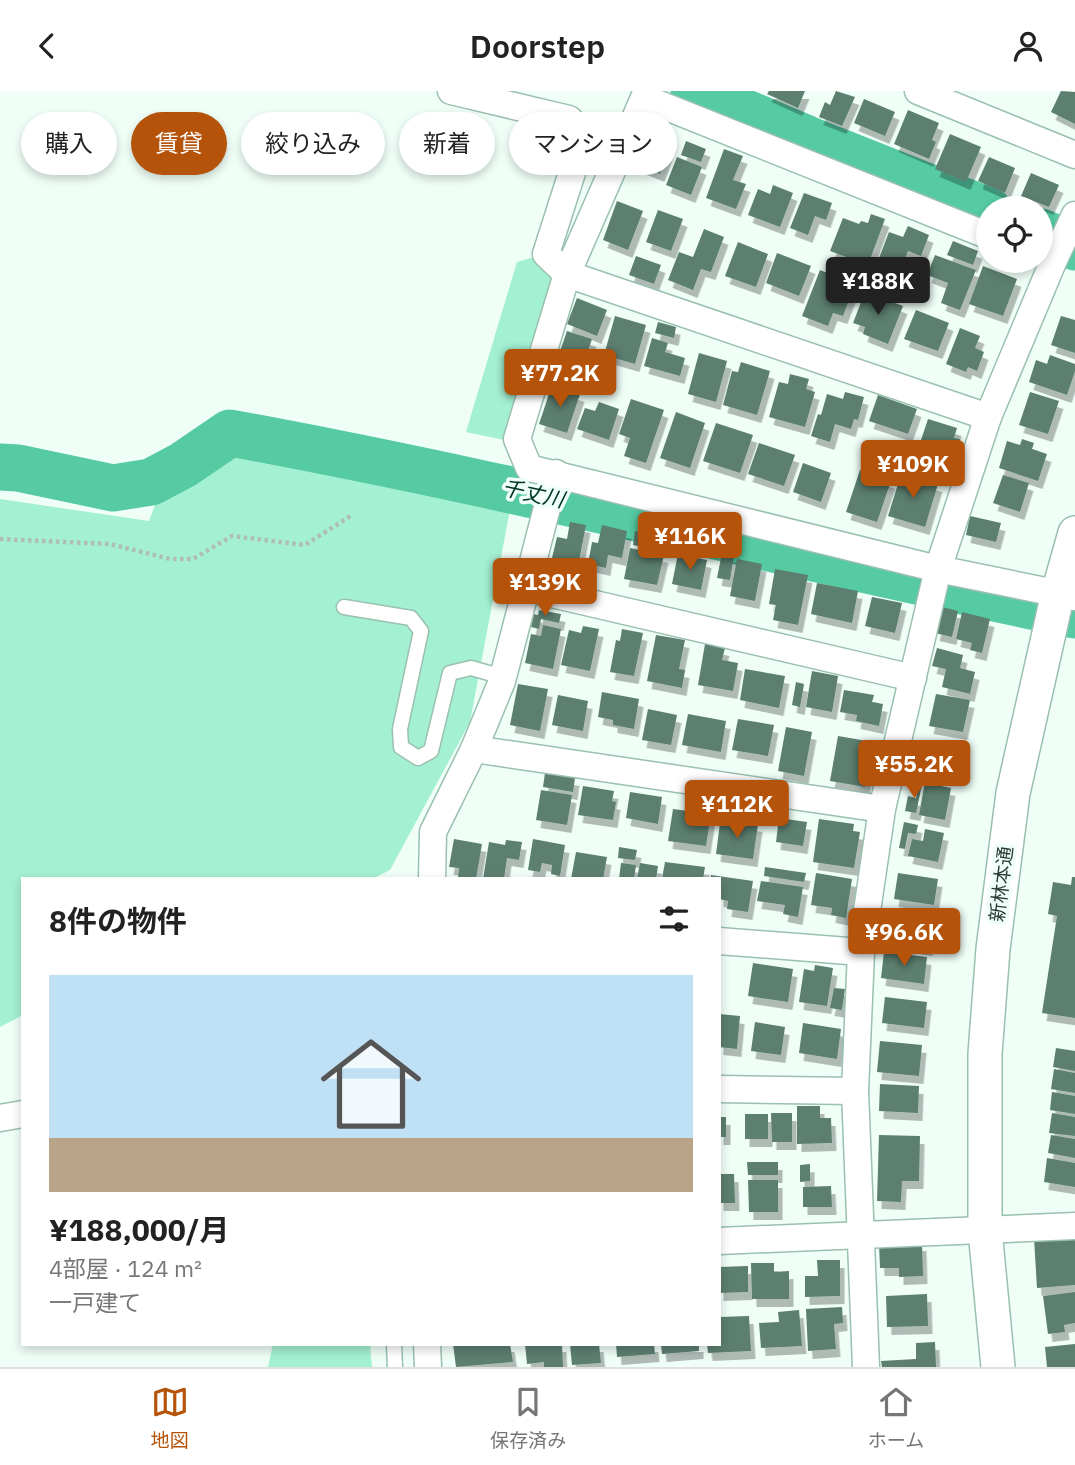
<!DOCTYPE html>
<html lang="ja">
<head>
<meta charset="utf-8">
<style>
  :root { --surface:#fff; --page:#f2f2f2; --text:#222; --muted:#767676; --line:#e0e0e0; --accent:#b45309 }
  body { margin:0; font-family:"IBM Plex Sans","Noto Sans JP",sans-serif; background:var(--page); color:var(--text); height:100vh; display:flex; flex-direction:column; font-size:26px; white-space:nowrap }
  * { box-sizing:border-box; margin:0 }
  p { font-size:23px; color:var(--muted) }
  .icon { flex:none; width:38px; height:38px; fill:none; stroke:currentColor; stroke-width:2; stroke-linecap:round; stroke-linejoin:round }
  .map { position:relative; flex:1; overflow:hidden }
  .drawer { position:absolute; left:21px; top:786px; width:700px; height:469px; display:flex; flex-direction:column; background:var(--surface); border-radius:0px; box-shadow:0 4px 10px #0003 }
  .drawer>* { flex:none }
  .hud { position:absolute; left:21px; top:21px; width:700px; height:63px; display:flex; gap:14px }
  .tools { position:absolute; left:976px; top:105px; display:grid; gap:14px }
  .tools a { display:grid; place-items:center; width:77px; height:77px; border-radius:50%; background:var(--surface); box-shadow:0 4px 10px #0003; font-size:35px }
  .price { position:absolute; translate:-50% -60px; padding:0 16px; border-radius:7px; background:var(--accent); color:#fff; font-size:23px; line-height:46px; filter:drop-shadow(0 2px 4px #0008) }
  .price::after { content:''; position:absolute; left:50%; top:42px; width:21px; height:16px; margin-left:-10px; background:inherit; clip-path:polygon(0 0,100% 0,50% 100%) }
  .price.active { background:#222; color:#fff }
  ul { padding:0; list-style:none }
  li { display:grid; align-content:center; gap:14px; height:371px; padding:0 28px }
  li+li { border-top:2px solid var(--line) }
  li span { display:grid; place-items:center; height:217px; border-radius:0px; color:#555 }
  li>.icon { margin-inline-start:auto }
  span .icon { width:126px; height:126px; fill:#fffc; stroke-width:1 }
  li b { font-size:30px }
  h2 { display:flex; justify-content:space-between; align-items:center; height:84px; padding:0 28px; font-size:30px }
  .tag { padding:0 24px; border-radius:32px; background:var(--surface); box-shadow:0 4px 10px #0003; font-size:24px; line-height:63px }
  .tag.active { background:var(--accent); color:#fff }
  header { display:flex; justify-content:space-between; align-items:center; height:91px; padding:0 28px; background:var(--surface); font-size:32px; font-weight:600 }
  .menu { display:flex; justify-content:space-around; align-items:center; height:98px; border-top:2px solid var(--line); background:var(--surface); font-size:19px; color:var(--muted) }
  .menu a { display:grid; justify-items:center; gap:4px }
  .menu .active { color:var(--accent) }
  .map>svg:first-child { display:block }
</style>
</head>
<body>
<header><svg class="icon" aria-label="back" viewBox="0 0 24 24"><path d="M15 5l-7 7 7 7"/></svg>Doorstep<svg class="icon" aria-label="person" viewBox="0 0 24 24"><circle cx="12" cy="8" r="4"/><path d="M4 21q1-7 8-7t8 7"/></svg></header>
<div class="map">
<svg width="1075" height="1276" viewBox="0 0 1075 1276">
  <defs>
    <filter id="shadow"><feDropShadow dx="4.5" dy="8" stdDeviation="0" flood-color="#0004"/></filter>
  </defs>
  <rect width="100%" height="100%" fill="#effef7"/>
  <!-- green -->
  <g fill="#a4f0d2">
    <path d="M541 164 561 186 514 351 466 341 517 171Z"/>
    <path d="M236 356 511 413 470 631 390 779 372 788H23V924L0 936V408L149 430 158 406Z"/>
    <path d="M273 1253H370L372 1276H268Z"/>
  </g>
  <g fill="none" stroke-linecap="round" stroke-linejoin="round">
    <!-- river -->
    <g stroke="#55caa3" stroke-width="47">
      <path d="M694 0 807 48 989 120"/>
      <path d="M1041 141 1075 156"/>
      <path d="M0 376 18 377 113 397 151 391 183 374 230 342C514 394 793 466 1075 524"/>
    </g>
  </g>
  <!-- building -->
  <g fill="#5b7f70" filter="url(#shadow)">
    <path d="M769 0H805L798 17 767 3Z"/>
    <path d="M836 0 855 6 842 35 819 26 825 11 830 14Z"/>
    <path d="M1061 0 1075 1V33L1051 21Z"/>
    <path d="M864 8 895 21 885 45 854 32Z"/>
    <path d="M908 19 939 32 932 49 936 51 929 68 894 53Z"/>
    <path d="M653 34 669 41 666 49 672 51 660 83 635 73 647 42 649 43Z"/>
    <path d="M950 43 981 56 966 91 935 78Z"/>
    <path d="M686 50 706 58 701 71 681 64Z"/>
    <path d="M724 58 743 65 733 89 746 93 736 118 706 107Z"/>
    <path d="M677 66 702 76 691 104 666 94Z"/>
    <path d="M989 66 1015 77 1005 102 978 90Z"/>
    <path d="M1031 82 1059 94 1049 116 1021 105Z"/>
    <path d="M773 94 793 102 780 136 748 124 758 98 770 103Z"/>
    <path d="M804 102 832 112 826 129 815 125 808 144 790 137Z"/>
    <path d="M617 110 643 120 628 159 603 149Z"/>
    <path d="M658 119 683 128 671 160 646 151Z"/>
    <path d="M871 123 885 128 868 174 830 160 843 127 859 133 861 130 868 132Z"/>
    <path d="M908 135 929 144 921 165 908 160 905 168 914 172 908 187 876 175 889 141 903 146Z"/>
    <path d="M704 138 724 146 711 181 701 178 693 199 668 189 679 161 693 166Z"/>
    <path d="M953 150 978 160 973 174 947 164Z"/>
    <path d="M738 151 768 163 756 196 725 185Z"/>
    <path d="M777 162 811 175 799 205 766 192Z"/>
    <path d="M935 164 976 179 960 219 941 212 948 192 927 184Z"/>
    <path d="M636 165 661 174 654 193 629 184Z"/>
    <path d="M983 175 1017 188 1003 225 969 213Z"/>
    <path d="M820 179 855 193 843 225 833 222 828 235 802 225Z"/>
    <path d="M865 201 903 215 888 253 863 243 865 236 853 232Z"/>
    <path d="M577 207 607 219 597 245 567 233Z"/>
    <path d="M916 219 949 232 938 260 904 248Z"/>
    <path d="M615 225 646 234 635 273 604 264Z"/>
    <path d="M1061 225 1075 229V262L1051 254Z"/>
    <path d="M658 231 676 236 674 247 655 242Z"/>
    <path d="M960 237 980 245 975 257 984 261 977 280 968 276 966 281 946 273Z"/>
    <path d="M567 240 592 248 583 275 558 266Z"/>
    <path d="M652 247 668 252 665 261 685 267 680 285 644 275Z"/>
    <path d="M699 262 727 270 716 311 688 303Z"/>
    <path d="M1050 264 1075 273V280L1067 304 1029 291 1036 269 1047 273Z"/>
    <path d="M741 271 770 280 757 324 723 314 732 280 738 281Z"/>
    <path d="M790 283 809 288 806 298 815 301 805 336 769 326 779 291 788 293Z"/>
    <path d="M552 294 580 303 567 342 539 333Z"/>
    <path d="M845 301 864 306 858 329 854 328 851 338 835 333 830 351 811 345 818 323 821 324 827 303 843 308Z"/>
    <path d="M1030 301 1059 310 1048 343 1019 334Z"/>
    <path d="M878 304 917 318 908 343 869 330Z"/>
    <path d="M631 308 664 319 646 372 624 365 630 347 619 343Z"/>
    <path d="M599 311 619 318 609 349 577 338 585 317 595 320Z"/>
    <path d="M676 321 705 332 690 377 660 367Z"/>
    <path d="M928 328 957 337 954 347 960 348 949 382 914 370Z"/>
    <path d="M716 332 753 344 740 382 703 370Z"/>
    <path d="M1022 348 1034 352 1032 358 1047 363 1038 390 999 377 1007 350 1020 354Z"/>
    <path d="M759 352 795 364 784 395 748 383Z"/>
    <path d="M803 372 831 382 821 411 793 401Z"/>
    <path d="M860 379 891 390 877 431 846 421Z"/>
    <path d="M901 383 938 393 925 436 888 425Z"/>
    <path d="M1003 384 1029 392 1020 421 993 412Z"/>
    <path d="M970 425 1001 432 996 451 966 444Z"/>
    <path d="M570 431 586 434 577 480 561 477 563 469 552 467 557 446 567 448Z"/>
    <path d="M602 434 627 440 622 467 608 464 606 477 588 473 592 451 598 452Z"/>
    <path d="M635 440 660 445 658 459 633 454Z"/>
    <path d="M630 457 664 464 657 494 624 488Z"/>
    <path d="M722 462 734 464 730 489 717 487Z"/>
    <path d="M678 463 707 469 701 499 672 493Z"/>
    <path d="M737 468 762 473 755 510 730 505Z"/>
    <path d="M775 478 808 484 798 534 773 529 776 514 769 513Z"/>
    <path d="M817 492 858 500 852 532 811 523Z"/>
    <path d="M872 506 902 512 895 542 865 535Z"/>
    <path d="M942 516 958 520 952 546 935 542Z"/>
    <path d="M539 519 561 523 559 532 541 528 539 538 531 536 534 523 538 524Z"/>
    <path d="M962 521 990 528 982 562 970 559 972 552 956 548Z"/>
    <path d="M543 534 561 538 553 578 525 572 531 543 541 545Z"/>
    <path d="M583 535 599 538 590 580 561 574 569 539 581 542Z"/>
    <path d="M622 538 643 542 634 585 610 581 616 549 620 550Z"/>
    <path d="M656 544 685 549 679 578 685 579 682 597 647 590Z"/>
    <path d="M705 553 725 557 722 569 738 572 733 600 698 594Z"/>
    <path d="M937 557 963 564 960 577 975 581 970 603 942 596 946 578 932 575Z"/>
    <path d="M745 578 785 585 779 617 740 609Z"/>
    <path d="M812 580 838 585 832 621 806 616Z"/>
    <path d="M796 591 804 593 800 616 792 614Z"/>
    <path d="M518 593 548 598 540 640 510 634Z"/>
    <path d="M844 599 874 604 872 611 883 613 879 635 856 630 857 624 840 621Z"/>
    <path d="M602 601 639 608 634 638 613 634V629L598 626Z"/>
    <path d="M936 603 970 609 963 641 929 635Z"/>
    <path d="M558 604 588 610 583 640 552 634Z"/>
    <path d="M648 618 677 624 671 654 642 649Z"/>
    <path d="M688 623 726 630 721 661 682 654Z"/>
    <path d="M738 628 774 634 768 665 732 659Z"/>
    <path d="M786 636 812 641 804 685 778 680Z"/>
    <path d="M838 645 873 651 865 696 830 690Z"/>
    <path d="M921 649 961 657 956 682 932 677 933 674 916 671Z"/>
    <path d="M545 682 575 687 573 701 543 696Z"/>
    <path d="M919 688 923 689 916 722 905 720 908 705 916 707Z"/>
    <path d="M925 692 951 697 945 729 919 724Z"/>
    <path d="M583 695 614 700 612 710 616 711 613 729 578 724Z"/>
    <path d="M541 699 572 704 567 734 536 729Z"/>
    <path d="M630 701 662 706 658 733 626 727Z"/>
    <path d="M746 710 764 713 762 725 744 722Z"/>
    <path d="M673 718 711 723 706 755 668 750Z"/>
    <path d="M779 727 807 731 803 755 776 751Z"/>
    <path d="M819 728 854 733 853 740 860 741 854 777 813 771Z"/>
    <path d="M740 730 758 733 753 768 716 763 720 732 739 735Z"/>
    <path d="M904 731 918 734 916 743 908 742 905 758 899 757Z"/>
    <path d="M925 738 944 742 938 771 908 765 912 748 923 750Z"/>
    <path d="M454 748 482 753 476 788 458 787 459 777 449 776Z"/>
    <path d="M533 748 565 754 560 785 551 783 552 774 542 772 540 781 528 779Z"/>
    <path d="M506 749 522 751 519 769 507 767 504 788H483L489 751 505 754Z"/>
    <path d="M619 756 637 759 635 769 618 767Z"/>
    <path d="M576 761 607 766 603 788H571Z"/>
    <path d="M665 771 705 776 703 788H662Z"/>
    <path d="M621 772 636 774 634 788H619Z"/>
    <path d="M640 772 658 775 656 788H637Z"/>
    <path d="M765 776 806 782 804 791 764 785Z"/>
    <path d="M816 782 852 788 846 827 831 824 832 817 811 814Z"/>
    <path d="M898 782 938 788 934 814 894 808Z"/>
    <path d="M711 784 753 790 748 821 727 818 728 810 719 808V788H710Z"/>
    <path d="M1072 786H1075V927L1042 922 1057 825 1048 823 1053 791 1071 794Z"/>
    <path d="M761 790 803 796 798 826 783 823 785 814 757 810Z"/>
    <path d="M900 820 932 825 930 837 898 832Z"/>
    <path d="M897 836 929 840 928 857 895 852Z"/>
    <path d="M884 861 927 866 924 893 881 887Z"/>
    <path d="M753 872 793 878 788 911 748 905Z"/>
    <path d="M815 874 833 877 827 915 799 911 804 878 814 880Z"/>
    <path d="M834 897 845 898 842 919 830 917Z"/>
    <path d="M885 906 927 911 924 937 882 932Z"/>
    <path d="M719 923 740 925 737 958 719 956Z"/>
    <path d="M755 931 785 936 781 964 751 960Z"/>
    <path d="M803 932 841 938 837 968 799 962Z"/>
    <path d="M880 950 922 954 919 985 877 981Z"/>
    <path d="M1056 957 1075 960V980L1053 976Z"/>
    <path d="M1054 978 1075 982V1002L1051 998Z"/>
    <path d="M880 993 919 995 918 1022 879 1020Z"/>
    <path d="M1052 1001 1075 1005V1023L1050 1019Z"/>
    <path d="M797 1015H820V1027H831L832 1052 797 1053Z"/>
    <path d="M771 1022H792V1051H772Z"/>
    <path d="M1052 1022 1075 1026V1045L1049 1042Z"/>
    <rect x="745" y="1023" width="23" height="25"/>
    <rect x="719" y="1026" width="7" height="20"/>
    <path d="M879 1044 920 1045 919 1090H902L901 1111 877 1110Z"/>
    <path d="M1051 1044 1075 1048V1067L1048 1062Z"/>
    <path d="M1047 1067 1075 1072V1096L1044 1091Z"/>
    <path d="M747 1071H778V1084H748Z"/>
    <path d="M810 1073V1090L800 1091V1074Z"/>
    <path d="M719 1083H734L735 1112H719Z"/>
    <path d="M748 1089H778V1121H749Z"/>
    <path d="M831 1095 832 1116H803V1096Z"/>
    <path d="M1075 1144V1194L1037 1197 1034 1147Z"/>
    <path d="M922 1152 923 1185 899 1186V1177H880L879 1153Z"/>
    <path d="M817 1169H840V1205L805 1206V1185H818Z"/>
    <path d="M751 1172H774V1181L789 1180V1208H752Z"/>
    <path d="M748 1175V1201L719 1202V1176Z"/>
    <path d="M1075 1201V1232L1064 1234 1065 1241 1048 1243 1043 1205Z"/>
    <path d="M927 1203 928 1235 887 1236 886 1205Z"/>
    <path d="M842 1216 843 1232 834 1233 836 1258 808 1260 806 1218Z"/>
    <path d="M799 1219 802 1255 761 1257 759 1232 779 1231 778 1221Z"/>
    <path d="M749 1225 751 1260 708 1262 707 1253H719V1226Z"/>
    <path d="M935 1251 936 1276H882L881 1270 916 1268V1252Z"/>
    <path d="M453 1253H510L513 1271 456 1276Z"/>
    <path d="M525 1253H562L563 1276H544V1271L527 1273Z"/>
    <path d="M570 1253H599L601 1272 572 1274Z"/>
    <path d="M616 1253H654L655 1263 617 1266Z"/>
    <path d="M661 1253H699V1260L662 1263Z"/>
    <path d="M1075 1253V1276H1047L1045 1256Z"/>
  </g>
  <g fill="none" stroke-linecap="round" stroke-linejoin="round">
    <!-- service casing -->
    <g stroke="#9ac0b0" stroke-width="17">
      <g id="service">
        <path d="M344 516 411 527 421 540 400 638 401 656 418 667 431 660 450 582 471 577 503 586"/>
        <path d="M394 1253 395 1276"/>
      </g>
    </g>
    <!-- minor casing -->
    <g stroke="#9ac0b0" stroke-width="29">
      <g id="minor">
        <path d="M451 0 569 28 584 44 546 163 567 183 988 326"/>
        <path d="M647 0 567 183 517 348 529 377 938 478 1075 506"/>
        <path d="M918 0 1075 64"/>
        <path d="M644 7 989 145"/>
        <path d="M526 497 913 587"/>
        <path d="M474 658 882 718"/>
        <path d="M432 788 433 741 474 658 502 590 556 382"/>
        <path d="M719 850 861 861"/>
        <path d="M719 998 855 1000"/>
        <path d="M0 1027 23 1023"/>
        <path d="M719 1150 1075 1135"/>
        <path d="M427 1253 428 1276"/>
        <path d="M866 1276 855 1000 861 861 882 718 938 478 988 326 1053 171 1075 124"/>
      </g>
    </g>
    <!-- tertiary casing -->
    <g stroke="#9ac0b0" stroke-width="36">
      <path id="tertiary" d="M998 1276 985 1139V963L993 858 1013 702 1058 502 1075 442"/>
    </g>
    <!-- path -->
    <path stroke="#aebeb7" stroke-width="4.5" stroke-dasharray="3.5 3.5" stroke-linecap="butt" d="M0 448 110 453 170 468H193L232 445 305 454 352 424"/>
    <!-- service -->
    <use href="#service" stroke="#fff" stroke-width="14"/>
    <!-- minor -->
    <use href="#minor" stroke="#fff" stroke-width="26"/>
    <!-- tertiary -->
    <use href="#tertiary" stroke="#fff" stroke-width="33"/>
  </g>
  <g text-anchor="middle" stroke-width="7" stroke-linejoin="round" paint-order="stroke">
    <!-- street labels -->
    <g font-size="19" fill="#2a3a34" stroke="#effef7">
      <text transform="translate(1001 793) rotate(-83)" y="7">新林本通</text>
    </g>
    <!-- water labels -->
    <g font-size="21" font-style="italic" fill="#003626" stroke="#effef7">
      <text transform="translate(533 403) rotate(12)" y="7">千丈川</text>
    </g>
  </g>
</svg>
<div class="tools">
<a><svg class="icon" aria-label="locate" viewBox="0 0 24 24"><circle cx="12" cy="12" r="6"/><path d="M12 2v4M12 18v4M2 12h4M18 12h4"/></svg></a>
</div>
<b class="price active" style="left:878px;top:226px">¥188K</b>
<b class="price" style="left:560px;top:318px">¥77.2K</b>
<b class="price" style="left:913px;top:409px">¥109K</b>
<b class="price" style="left:690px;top:481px">¥116K</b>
<b class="price" style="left:545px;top:527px">¥139K</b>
<b class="price" style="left:914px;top:709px">¥55.2K</b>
<b class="price" style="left:737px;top:749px">¥112K</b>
<b class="price" style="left:904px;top:877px">¥96.6K</b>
<div class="hud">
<a class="tag">購入</a>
<a class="tag active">賃貸</a>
<a class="tag">絞り込み</a>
<a class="tag">新着</a>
<a class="tag">マンション</a>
</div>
<section class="drawer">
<h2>8件の物件<svg class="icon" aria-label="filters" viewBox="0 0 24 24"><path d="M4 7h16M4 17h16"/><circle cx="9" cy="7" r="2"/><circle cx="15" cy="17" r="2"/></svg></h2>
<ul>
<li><span style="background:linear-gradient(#bfe0f5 75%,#b9a48a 0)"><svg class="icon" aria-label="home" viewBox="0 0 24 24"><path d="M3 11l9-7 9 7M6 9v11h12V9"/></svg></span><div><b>¥188,000/月</b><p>4部屋 · 124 m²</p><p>一戸建て</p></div></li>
</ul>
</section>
</div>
<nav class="menu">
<a class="active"><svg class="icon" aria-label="map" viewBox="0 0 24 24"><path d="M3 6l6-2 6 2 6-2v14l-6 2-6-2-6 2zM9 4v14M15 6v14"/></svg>地図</a>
<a><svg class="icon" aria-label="saved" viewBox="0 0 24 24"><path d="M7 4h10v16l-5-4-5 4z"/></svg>保存済み</a>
<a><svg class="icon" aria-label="home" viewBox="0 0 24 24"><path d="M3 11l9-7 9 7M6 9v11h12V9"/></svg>ホーム</a>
</nav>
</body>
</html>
